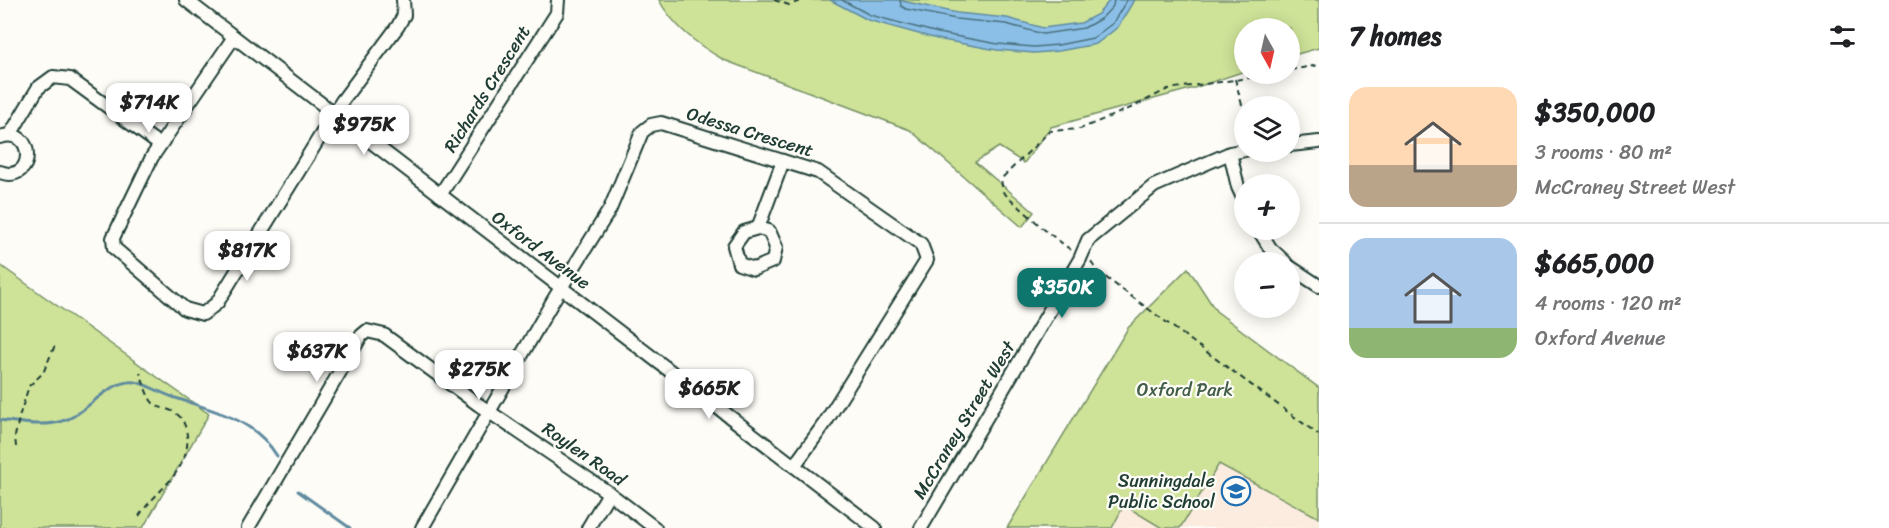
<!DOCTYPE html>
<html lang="en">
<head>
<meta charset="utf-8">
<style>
  :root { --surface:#fff; --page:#f6f6f6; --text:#202124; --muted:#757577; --line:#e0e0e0; --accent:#0f766e }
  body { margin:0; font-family:Sriracha,sans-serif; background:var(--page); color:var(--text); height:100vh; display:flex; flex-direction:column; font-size:22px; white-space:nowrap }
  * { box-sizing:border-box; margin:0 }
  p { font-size:20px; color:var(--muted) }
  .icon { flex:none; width:33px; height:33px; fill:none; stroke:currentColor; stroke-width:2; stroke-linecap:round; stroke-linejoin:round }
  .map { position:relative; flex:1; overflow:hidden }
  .details { display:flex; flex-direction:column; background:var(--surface); width:570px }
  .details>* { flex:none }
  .needle { width:39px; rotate:172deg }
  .tools { position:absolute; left:1234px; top:18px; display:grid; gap:12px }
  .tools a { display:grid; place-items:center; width:66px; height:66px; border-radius:50%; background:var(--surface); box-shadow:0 3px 15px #0003; font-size:30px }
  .price { position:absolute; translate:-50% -51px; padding:0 14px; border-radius:12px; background:#fff; color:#222; font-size:20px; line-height:39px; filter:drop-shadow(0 2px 3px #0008) }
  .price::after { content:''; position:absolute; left:50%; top:36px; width:18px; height:14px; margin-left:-9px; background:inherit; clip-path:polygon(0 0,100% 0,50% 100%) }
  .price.selected { background:var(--accent); color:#fff }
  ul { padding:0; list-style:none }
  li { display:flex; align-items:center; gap:18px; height:150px; padding:0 30px }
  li+li { border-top:2px solid var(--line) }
  li span { display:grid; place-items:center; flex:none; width:168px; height:120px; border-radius:18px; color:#555 }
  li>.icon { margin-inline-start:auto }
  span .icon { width:72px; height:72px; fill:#fffc; stroke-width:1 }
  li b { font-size:26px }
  h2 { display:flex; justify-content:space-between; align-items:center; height:72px; padding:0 30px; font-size:26px }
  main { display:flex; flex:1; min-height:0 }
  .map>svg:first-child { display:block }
</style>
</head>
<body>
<main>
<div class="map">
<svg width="1319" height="528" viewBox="0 0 1319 528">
  <rect width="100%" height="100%" fill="#fdfcf7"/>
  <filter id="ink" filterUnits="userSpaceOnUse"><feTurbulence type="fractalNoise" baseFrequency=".0167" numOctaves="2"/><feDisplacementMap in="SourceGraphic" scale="12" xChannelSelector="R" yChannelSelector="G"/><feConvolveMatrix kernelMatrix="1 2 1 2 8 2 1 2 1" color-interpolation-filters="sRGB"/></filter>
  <g filter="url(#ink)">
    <!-- built -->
    <g fill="#fbecdf">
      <path d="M1219 464 1319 518V528H1180Z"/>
      <path d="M1124 505 1162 528H1112Z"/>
    </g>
    <!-- green -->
    <g fill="#cee398" stroke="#769066" stroke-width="1.5">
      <path d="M659 0H1319V48L1290 56V28H1245V71L1194 88 1051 127 1024 163 999 147 975 162 1034 212 1022 227 910 130 724 60C699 46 673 26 659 0Z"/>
      <path d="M0 265 209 414 143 528H0Z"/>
      <path d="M1188 268 1216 311 1319 388V518L1219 464 1180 528H1162L1124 505 1112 528H1007L1128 328Z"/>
    </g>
    <!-- water -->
    <path fill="#8bbfe8" stroke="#608ba0" stroke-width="1.5" d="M830 0H898L957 13 1007 18 1043 28 1081 23 1098 14 1110 0H1134L1118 27 1096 44 1059 51 1034 53 997 50 937 39 868 20Z"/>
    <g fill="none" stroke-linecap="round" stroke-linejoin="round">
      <!-- shore -->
      <g stroke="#4a717c" stroke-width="1.5">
        <path d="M842 0 870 15 938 33 998 44 1034 47 1058 45 1093 38 1113 23 1127 0"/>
        <path d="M900 0 901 6 906 9 956 19 1006 24 1043 34 1084 28 1102 18 1113 6 1114 0"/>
      </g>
      <!-- stream -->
      <g stroke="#608ba0" stroke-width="3">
        <path d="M0 420C22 423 47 428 68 419 88 411 110 379 135 382 145 383 162 394 173 397 212 411 253 417 277 456"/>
        <path d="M298 491 350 528"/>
      </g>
      <!-- minor casing -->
      <g stroke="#1f3d34" stroke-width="16">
        <g id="minor">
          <path d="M186 0 875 528"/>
          <path d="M234 37 152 157 113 238 114 248 185 309 203 314 217 303 342 101 398 26 404 15 403 0"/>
          <path d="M10 135 38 88 53 77 70 79 160 145"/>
          <path d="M0 137C36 125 36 185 0 172"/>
          <path d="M1290 145 1319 142"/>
          <path d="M1230 153 1238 187 1245 202"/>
          <path d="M440 195 557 13 558 0"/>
          <path d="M758 228 769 231 776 247 773 261 754 269 739 264 734 246 744 232Z"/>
          <path d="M758 228 783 161"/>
          <path d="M1259 230 1270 248 1285 262"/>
          <path d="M1290 267 1319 286"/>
          <path d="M248 528 361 336 367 331 384 335 479 405 609 493 655 528"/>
          <path d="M422 528 554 299 610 209 642 132 651 125 661 123 818 172 921 244 927 260 825 423 794 466"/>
          <path d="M588 528 609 493"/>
          <path d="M921 528 1080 259 1088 240 1154 186 1230 153 1245 150"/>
        </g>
      </g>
      <!-- path -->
      <g stroke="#1f3d34" stroke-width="2" stroke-dasharray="6 4.5" stroke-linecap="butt">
        <path d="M774 0 789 5 803 0"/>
        <path d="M1290 70 1319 65"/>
        <path d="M1235 79 1245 116"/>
        <path d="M1071 250 1046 231 1003 192 1001 179 1050 131 1080 129 1133 107 1168 89 1249 78 1269 77 1280 74"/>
        <path d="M1091 262 1097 271 1319 435"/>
        <path d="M16 447 15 436 20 414 29 386 43 373 56 343"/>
        <path d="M139 516C157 489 191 471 187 435 186 428 184 420 178 415 172 409 163 409 157 406 147 401 144 382 140 373"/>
      </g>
      <!-- minor -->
      <use href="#minor" stroke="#fdfcf7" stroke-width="12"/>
    </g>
  </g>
  <!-- icons -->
  <defs>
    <g id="school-ring" transform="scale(1.5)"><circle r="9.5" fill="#fdfcf7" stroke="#1f6fb2" stroke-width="1.5"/><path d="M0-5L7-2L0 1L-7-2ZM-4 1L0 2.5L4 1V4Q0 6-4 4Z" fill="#1f6fb2"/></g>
  </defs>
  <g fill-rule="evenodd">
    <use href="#school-ring" x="1236" y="491"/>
  </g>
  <g text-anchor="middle" stroke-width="4.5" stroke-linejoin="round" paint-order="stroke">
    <!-- street labels -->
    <g font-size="18" fill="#1f3d34" stroke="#fdfcf7">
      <text transform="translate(487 89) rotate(-58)" y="6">Richards Crescent</text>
      <text transform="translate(750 132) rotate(17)" y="6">Odessa Crescent</text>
      <text transform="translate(541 250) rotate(37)" y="6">Oxford Avenue</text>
      <text transform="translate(964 420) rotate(-59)" y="6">McCraney Street West</text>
      <text transform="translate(584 454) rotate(35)" y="6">Roylen Road</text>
    </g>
    <!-- park labels -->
    <g font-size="18" fill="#425e48" stroke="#fdfcf7">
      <text x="1185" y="396">Oxford Park</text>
    </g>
    <!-- poi labels -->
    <g font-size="18" fill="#1f3d34" stroke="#fdfcf7" text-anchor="end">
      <text x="1215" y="487">Sunningdale<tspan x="1215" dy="21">Public School</tspan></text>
    </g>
  </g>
</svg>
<div class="tools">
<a><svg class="needle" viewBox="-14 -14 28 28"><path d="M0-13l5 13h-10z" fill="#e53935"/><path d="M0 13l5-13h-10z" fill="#757577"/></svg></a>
<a><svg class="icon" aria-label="layers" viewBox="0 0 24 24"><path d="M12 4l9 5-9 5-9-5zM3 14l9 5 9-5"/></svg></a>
<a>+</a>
<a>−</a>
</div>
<b class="price" style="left:149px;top:134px">$714K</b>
<b class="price" style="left:364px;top:156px">$975K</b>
<b class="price" style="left:247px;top:282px">$817K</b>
<b class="price selected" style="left:1062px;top:319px">$350K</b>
<b class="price" style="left:317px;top:383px">$637K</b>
<b class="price" style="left:479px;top:401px">$275K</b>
<b class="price" style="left:709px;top:420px">$665K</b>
</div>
<section class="details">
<h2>7 homes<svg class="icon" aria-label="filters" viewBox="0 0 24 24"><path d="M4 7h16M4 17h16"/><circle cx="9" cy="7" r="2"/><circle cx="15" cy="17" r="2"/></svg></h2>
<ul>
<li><span style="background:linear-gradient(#ffd9b3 65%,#b9a48a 0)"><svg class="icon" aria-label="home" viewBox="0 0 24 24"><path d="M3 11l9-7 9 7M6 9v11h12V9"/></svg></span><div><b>$350,000</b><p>3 rooms · 80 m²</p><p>McCraney Street West</p></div></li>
<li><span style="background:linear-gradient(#a9c7e8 75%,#8fb573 0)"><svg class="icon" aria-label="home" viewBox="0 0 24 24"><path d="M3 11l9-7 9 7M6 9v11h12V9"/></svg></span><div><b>$665,000</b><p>4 rooms · 120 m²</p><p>Oxford Avenue</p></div></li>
</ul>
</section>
</main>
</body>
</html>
